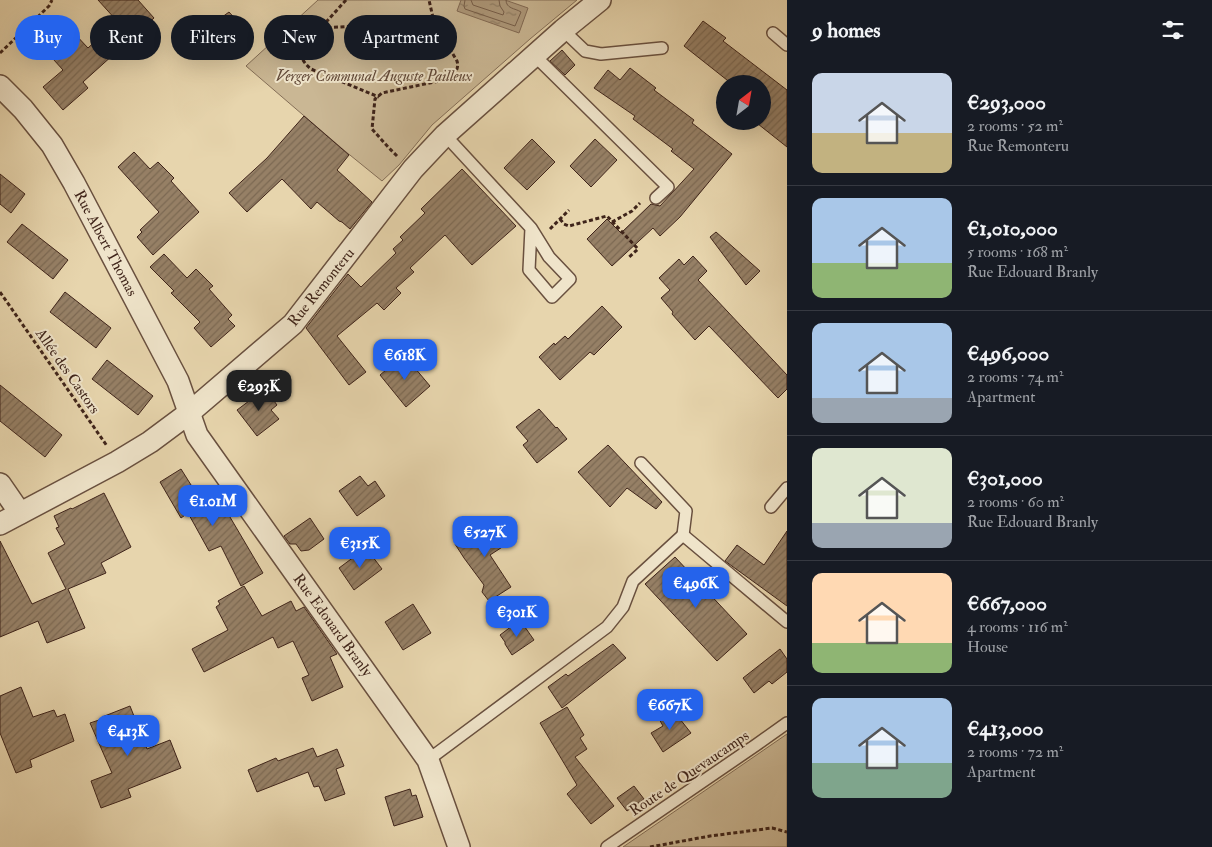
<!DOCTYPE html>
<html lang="en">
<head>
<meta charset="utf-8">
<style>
  :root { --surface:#171b24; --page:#242831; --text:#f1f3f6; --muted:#9ea1a6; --line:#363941; --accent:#2563eb }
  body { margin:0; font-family:"IM FELL Double Pica",serif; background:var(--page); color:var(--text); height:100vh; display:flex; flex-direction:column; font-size:19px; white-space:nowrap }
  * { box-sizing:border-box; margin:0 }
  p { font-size:16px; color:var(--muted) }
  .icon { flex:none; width:28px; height:28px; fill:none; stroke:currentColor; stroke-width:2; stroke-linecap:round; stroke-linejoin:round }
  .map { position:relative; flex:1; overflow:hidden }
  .drawer { display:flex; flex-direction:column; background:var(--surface); width:425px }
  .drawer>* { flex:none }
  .hud { position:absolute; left:15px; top:15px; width:475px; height:45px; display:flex; gap:10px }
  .needle { width:32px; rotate:31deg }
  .buttons { position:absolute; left:716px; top:75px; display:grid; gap:10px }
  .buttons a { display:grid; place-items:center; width:55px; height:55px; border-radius:50%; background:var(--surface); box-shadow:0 5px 20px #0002; font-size:25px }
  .price { position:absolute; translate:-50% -42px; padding:0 11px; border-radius:10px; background:var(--accent); color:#fff; font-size:16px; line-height:32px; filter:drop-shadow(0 1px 2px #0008) }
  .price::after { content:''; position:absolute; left:50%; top:30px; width:15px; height:11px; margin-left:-8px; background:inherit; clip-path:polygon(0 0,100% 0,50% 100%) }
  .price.on { background:#222; color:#fff }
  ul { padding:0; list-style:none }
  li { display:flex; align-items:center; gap:15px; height:125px; padding:0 25px }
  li+li { border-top:1px solid var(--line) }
  li span { display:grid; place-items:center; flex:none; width:140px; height:100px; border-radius:10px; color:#555 }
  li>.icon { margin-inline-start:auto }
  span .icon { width:60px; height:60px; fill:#fffc; stroke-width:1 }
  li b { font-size:21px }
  h2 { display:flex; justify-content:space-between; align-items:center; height:60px; padding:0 25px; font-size:21px }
  .chip { padding:0 18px; border-radius:22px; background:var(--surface); box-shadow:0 5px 20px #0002; font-size:18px; line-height:45px }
  .chip.on { background:var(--accent); color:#fff }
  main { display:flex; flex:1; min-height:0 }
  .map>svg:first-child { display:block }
</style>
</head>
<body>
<main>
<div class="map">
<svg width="787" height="847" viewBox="0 0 787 847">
  <defs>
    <pattern id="water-ripples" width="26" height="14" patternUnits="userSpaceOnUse" patternTransform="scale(1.25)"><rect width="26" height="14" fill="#ae997b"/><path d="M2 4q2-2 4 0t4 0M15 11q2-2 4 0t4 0" fill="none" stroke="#8f7d64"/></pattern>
    <pattern id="building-hatch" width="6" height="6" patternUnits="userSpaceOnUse" patternTransform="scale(1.25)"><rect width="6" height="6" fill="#968066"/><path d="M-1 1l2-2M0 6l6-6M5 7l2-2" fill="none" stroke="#7c6953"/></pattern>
  </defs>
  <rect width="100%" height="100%" fill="#e7d5ad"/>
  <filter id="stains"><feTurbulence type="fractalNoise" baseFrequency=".004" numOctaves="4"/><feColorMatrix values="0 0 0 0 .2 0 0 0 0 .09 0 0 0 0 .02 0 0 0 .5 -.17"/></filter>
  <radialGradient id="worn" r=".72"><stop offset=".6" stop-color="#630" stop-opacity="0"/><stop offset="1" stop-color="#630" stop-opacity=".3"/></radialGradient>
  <!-- green -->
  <g fill="#cab794" stroke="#846e57">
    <path d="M318 0H577L530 39 432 125 399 165 382 181 345 151 246 66Z"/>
    <path d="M787 734V847H623Z"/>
  </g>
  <!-- water -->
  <path fill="url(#water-ripples)" stroke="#826a54" d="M461 0H505L528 8 519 33 457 11Z"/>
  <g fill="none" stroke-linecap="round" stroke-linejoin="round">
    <!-- shore -->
    <g stroke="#765e4a" stroke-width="1">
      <path d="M465 0 464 6 465 9 515 26 521 12C515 8 506 9 506 0"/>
      <path d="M471 0 473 5 503 15 504 12 500 6 499 0"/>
    </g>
  </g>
  <!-- building -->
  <g fill="url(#building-hatch)" stroke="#3f241a">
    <path d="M98 0H138L154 18 83 82 88 88 63 110 43 87 63 70 34 38 59 17 88 48 117 21Z"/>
    <path d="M229 12 243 27 221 48 207 34 216 25 214 23Z"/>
    <path d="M703 21 726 38 723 41 787 90V147L758 124 760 121H762V84H732L684 46Z"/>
    <path d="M562 50 575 65 565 75 550 61Z"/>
    <path d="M630 68 656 88 654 90 694 120 692 123 732 154 680 217 660 236 653 228 612 266 587 239 607 219 621 233 651 204 660 206 694 169 671 151 673 149 633 119 635 116 594 88 608 70 620 80Z"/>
    <path d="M304 116 349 155 337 170 372 202 350 229 342 222 339 221 317 202 311 209 282 179 247 212 229 193 267 158Z"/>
    <path d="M532 139 555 162 527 190 504 168Z"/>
    <path d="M595 139 617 160 591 187 570 166Z"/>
    <path d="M134 152 150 169 158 162 174 178 171 181 199 212 153 255 137 237 142 232 140 230 159 212 118 167Z"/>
    <path d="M462 169 516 226 472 265 445 235 410 268 414 272 396 288 401 293 384 310 377 303 337 336 366 372 349 385 306 328 348 274 361 287 396 253 393 249 403 240 400 237 425 213 421 209Z"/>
    <path d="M0 174 25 194 11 213 0 204Z"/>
    <path d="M22 224 68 260 53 279 7 242Z"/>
    <path d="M716 232 760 271 746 285 710 237Z"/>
    <path d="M164 254 187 278 196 269 213 286 209 289 232 315 228 319 235 326 211 347 194 328 200 322 171 293 174 291 150 267Z"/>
    <path d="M693 256 707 271 698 280 787 375V389L778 398 709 326 695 340 672 314 673 312 661 298 670 290 659 278 679 259 684 265Z"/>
    <path d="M65 292 111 328 96 348 50 312Z"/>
    <path d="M602 306 622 327 594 355 590 352 560 380 539 357 554 343 555 345 565 336 568 339Z"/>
    <path d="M404 355 430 386 406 407 380 375Z"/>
    <path d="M107 360 153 396 138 415 92 379Z"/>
    <path d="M0 385 62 435 45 457 0 421Z"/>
    <path d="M265 389 277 405 271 410 279 419 257 436 237 410Z"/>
    <path d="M539 409 556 428 557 427 567 439 537 463 523 445 528 441 516 427Z"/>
    <path d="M608 445 662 502 656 509 627 488 610 507 578 472Z"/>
    <path d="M181 469 208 512 218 506 223 514 227 512 263 573 241 586 221 546 209 551 188 513 181 518 160 482Z"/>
    <path d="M360 476 368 486 375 481 385 496 357 516 339 491Z"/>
    <path d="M104 493 131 547 101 563 106 573 68 589 85 628 47 643 38 621 0 637V541L32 604 66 589 48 553 65 544 56 528 59 527 54 516 71 508 72 509Z"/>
    <path d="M310 518 324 539 309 550 301 551 296 544H290L284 536Z"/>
    <path d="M493 520 507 544 490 555 511 587 489 601 482 592 484 585 464 558 455 544Z"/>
    <path d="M787 531V606L725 561 737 545 764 565Z"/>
    <path d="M366 548 382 569 354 590 339 568Z"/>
    <path d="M675 557 747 634 717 661 645 584Z"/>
    <path d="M244 586 262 616 291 601 296 611 304 607 337 654 330 657 343 687 312 701 302 678 309 675 293 641 278 648 273 637 204 672 192 649 228 630 216 607 220 604 218 601Z"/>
    <path d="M413 604 431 633 403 650 385 622Z"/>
    <path d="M520 620 534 640 512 655 505 644V642L500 635Z"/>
    <path d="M613 644 626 658 562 708 548 687 566 674 568 676Z"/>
    <path d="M780 649 787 659V672L772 684 769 681 754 693 743 678Z"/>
    <path d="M21 687 33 717 54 710 57 717 65 714 74 741 30 760 32 767 16 773 0 733V696Z"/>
    <path d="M130 706 147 749 170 740 181 768 128 789 131 797 101 808 91 781 112 773 90 723 102 719V717Z"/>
    <path d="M567 707 584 735 580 738 587 749 575 757 614 806 591 824 567 794 577 785 540 723Z"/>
    <path d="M672 709 691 733 663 752 651 733 663 726 658 717Z"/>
    <path d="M313 748 317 757 337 749 344 766 336 769 345 794 325 801 319 786 314 787 308 772 257 792 248 770 276 758 278 761Z"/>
    <path d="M634 786 644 799 627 811 617 798Z"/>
    <path d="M410 789 412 796 416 795 423 817 394 826 385 797Z"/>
  </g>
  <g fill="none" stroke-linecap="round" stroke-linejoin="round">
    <!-- service casing -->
    <g stroke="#69503f" stroke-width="14">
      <g id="service">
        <path d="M563 30 585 51 601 54 662 48"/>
        <path d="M773 33 787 45"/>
        <path d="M535 56 668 187 656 198"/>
        <path d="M445 135 531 228 549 257 570 279 552 297 529 270 531 228"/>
        <path d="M641 463 686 511 683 535"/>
        <path d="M771 507 787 488"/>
        <path d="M428 760 607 627 623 607 633 581 683 535 787 622"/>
        <path d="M607 847 756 745 787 723"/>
      </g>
    </g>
    <!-- minor casing -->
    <g stroke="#69503f" stroke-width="24">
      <g id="minor">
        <path d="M0 86 23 109 52 145 74 183 178 381 197 435 428 760 459 847"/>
        <path d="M0 484 20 513"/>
        <path d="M0 524 117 462 150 442 189 413 293 324 413 169 445 135 563 30 600 0"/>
      </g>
    </g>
    <!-- path -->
    <g stroke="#3f241a" stroke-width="3" stroke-dasharray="4 2.5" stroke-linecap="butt">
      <path d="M346 0 300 51C301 59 305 64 311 69L379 97"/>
      <path d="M321 28 434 22"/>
      <path d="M0 53 49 6 52 0"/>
      <path d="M397 156 389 148 372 129 375 99 382 93 444 80C452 76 460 71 457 61L434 22 429 0"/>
      <path d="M560 219 564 224 569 226 607 216 638 249 628 258"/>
      <path d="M612 222 632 211 640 203"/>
      <path d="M550 229 569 210"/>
      <path d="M0 292 107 446"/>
      <path d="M650 847 710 836 772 828 787 832"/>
    </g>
    <!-- service -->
    <use href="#service" stroke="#efe4ca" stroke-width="11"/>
    <!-- minor -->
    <use href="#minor" stroke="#efe4ca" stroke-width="21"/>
  </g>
  <g text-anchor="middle" stroke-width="4" stroke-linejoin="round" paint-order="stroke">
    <!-- park labels -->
    <g font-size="15" font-style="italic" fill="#624938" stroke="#efe4ca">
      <text x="374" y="81">Verger Communal Auguste Pailleux</text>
    </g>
    <!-- street labels -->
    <g font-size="15" fill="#3f241a" stroke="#efe4ca">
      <text transform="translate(106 243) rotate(62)" y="5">Rue Albert Thomas</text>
      <text transform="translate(321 287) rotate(-51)" y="5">Rue Remonteru</text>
      <text transform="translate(68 371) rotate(55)" y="5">Allée des Castors</text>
      <text transform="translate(333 625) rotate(54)" y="5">Rue Edouard Branly</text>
      <text transform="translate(689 773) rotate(-34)" y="5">Route de Quevaucamps</text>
    </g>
  </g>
  <rect width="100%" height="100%" filter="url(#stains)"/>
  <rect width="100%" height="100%" fill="url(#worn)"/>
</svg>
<div class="buttons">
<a><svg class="needle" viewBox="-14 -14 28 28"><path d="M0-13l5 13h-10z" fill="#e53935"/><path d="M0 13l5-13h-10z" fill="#9ea1a6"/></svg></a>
</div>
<b class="price" style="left:405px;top:381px">€618K</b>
<b class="price on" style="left:259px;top:412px">€293K</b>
<b class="price" style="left:213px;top:527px">€1.01M</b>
<b class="price" style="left:485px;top:558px">€527K</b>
<b class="price" style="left:360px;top:569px">€315K</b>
<b class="price" style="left:696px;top:609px">€496K</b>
<b class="price" style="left:517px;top:638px">€301K</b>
<b class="price" style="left:670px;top:731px">€667K</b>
<b class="price" style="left:128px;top:757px">€413K</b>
<div class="hud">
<a class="chip on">Buy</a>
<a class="chip">Rent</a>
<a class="chip">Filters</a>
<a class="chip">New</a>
<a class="chip">Apartment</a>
</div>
</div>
<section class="drawer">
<h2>9 homes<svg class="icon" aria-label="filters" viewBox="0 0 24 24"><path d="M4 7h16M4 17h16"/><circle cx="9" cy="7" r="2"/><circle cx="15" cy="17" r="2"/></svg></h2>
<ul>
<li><span style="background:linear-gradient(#c9d6e8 60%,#c2b280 0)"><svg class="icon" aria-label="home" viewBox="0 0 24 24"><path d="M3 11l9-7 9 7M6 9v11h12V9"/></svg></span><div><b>€293,000</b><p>2 rooms · 52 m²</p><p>Rue Remonteru</p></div></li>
<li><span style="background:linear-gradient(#a9c7e8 65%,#8fb573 0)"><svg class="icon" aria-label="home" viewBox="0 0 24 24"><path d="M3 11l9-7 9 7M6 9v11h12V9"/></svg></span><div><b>€1,010,000</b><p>5 rooms · 168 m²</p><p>Rue Edouard Branly</p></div></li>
<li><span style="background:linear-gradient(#a9c7e8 75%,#9aa5b1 0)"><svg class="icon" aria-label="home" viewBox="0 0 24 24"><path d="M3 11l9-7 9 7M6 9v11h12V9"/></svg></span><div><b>€496,000</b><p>2 rooms · 74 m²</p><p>Apartment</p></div></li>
<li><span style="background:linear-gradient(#dfe7d0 75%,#9aa5b1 0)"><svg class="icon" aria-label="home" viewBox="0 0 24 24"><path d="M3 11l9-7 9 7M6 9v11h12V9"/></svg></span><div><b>€301,000</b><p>2 rooms · 60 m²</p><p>Rue Edouard Branly</p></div></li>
<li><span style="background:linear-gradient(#ffd9b3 70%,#8fb573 0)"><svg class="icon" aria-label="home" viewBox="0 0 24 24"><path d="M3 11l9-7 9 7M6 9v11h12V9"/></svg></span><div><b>€667,000</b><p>4 rooms · 116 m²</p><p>House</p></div></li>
<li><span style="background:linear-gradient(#a9c7e8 65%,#7fa58c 0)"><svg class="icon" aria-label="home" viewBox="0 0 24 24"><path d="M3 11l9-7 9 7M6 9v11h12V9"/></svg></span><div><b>€413,000</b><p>2 rooms · 72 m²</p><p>Apartment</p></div></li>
</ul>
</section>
</main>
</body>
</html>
